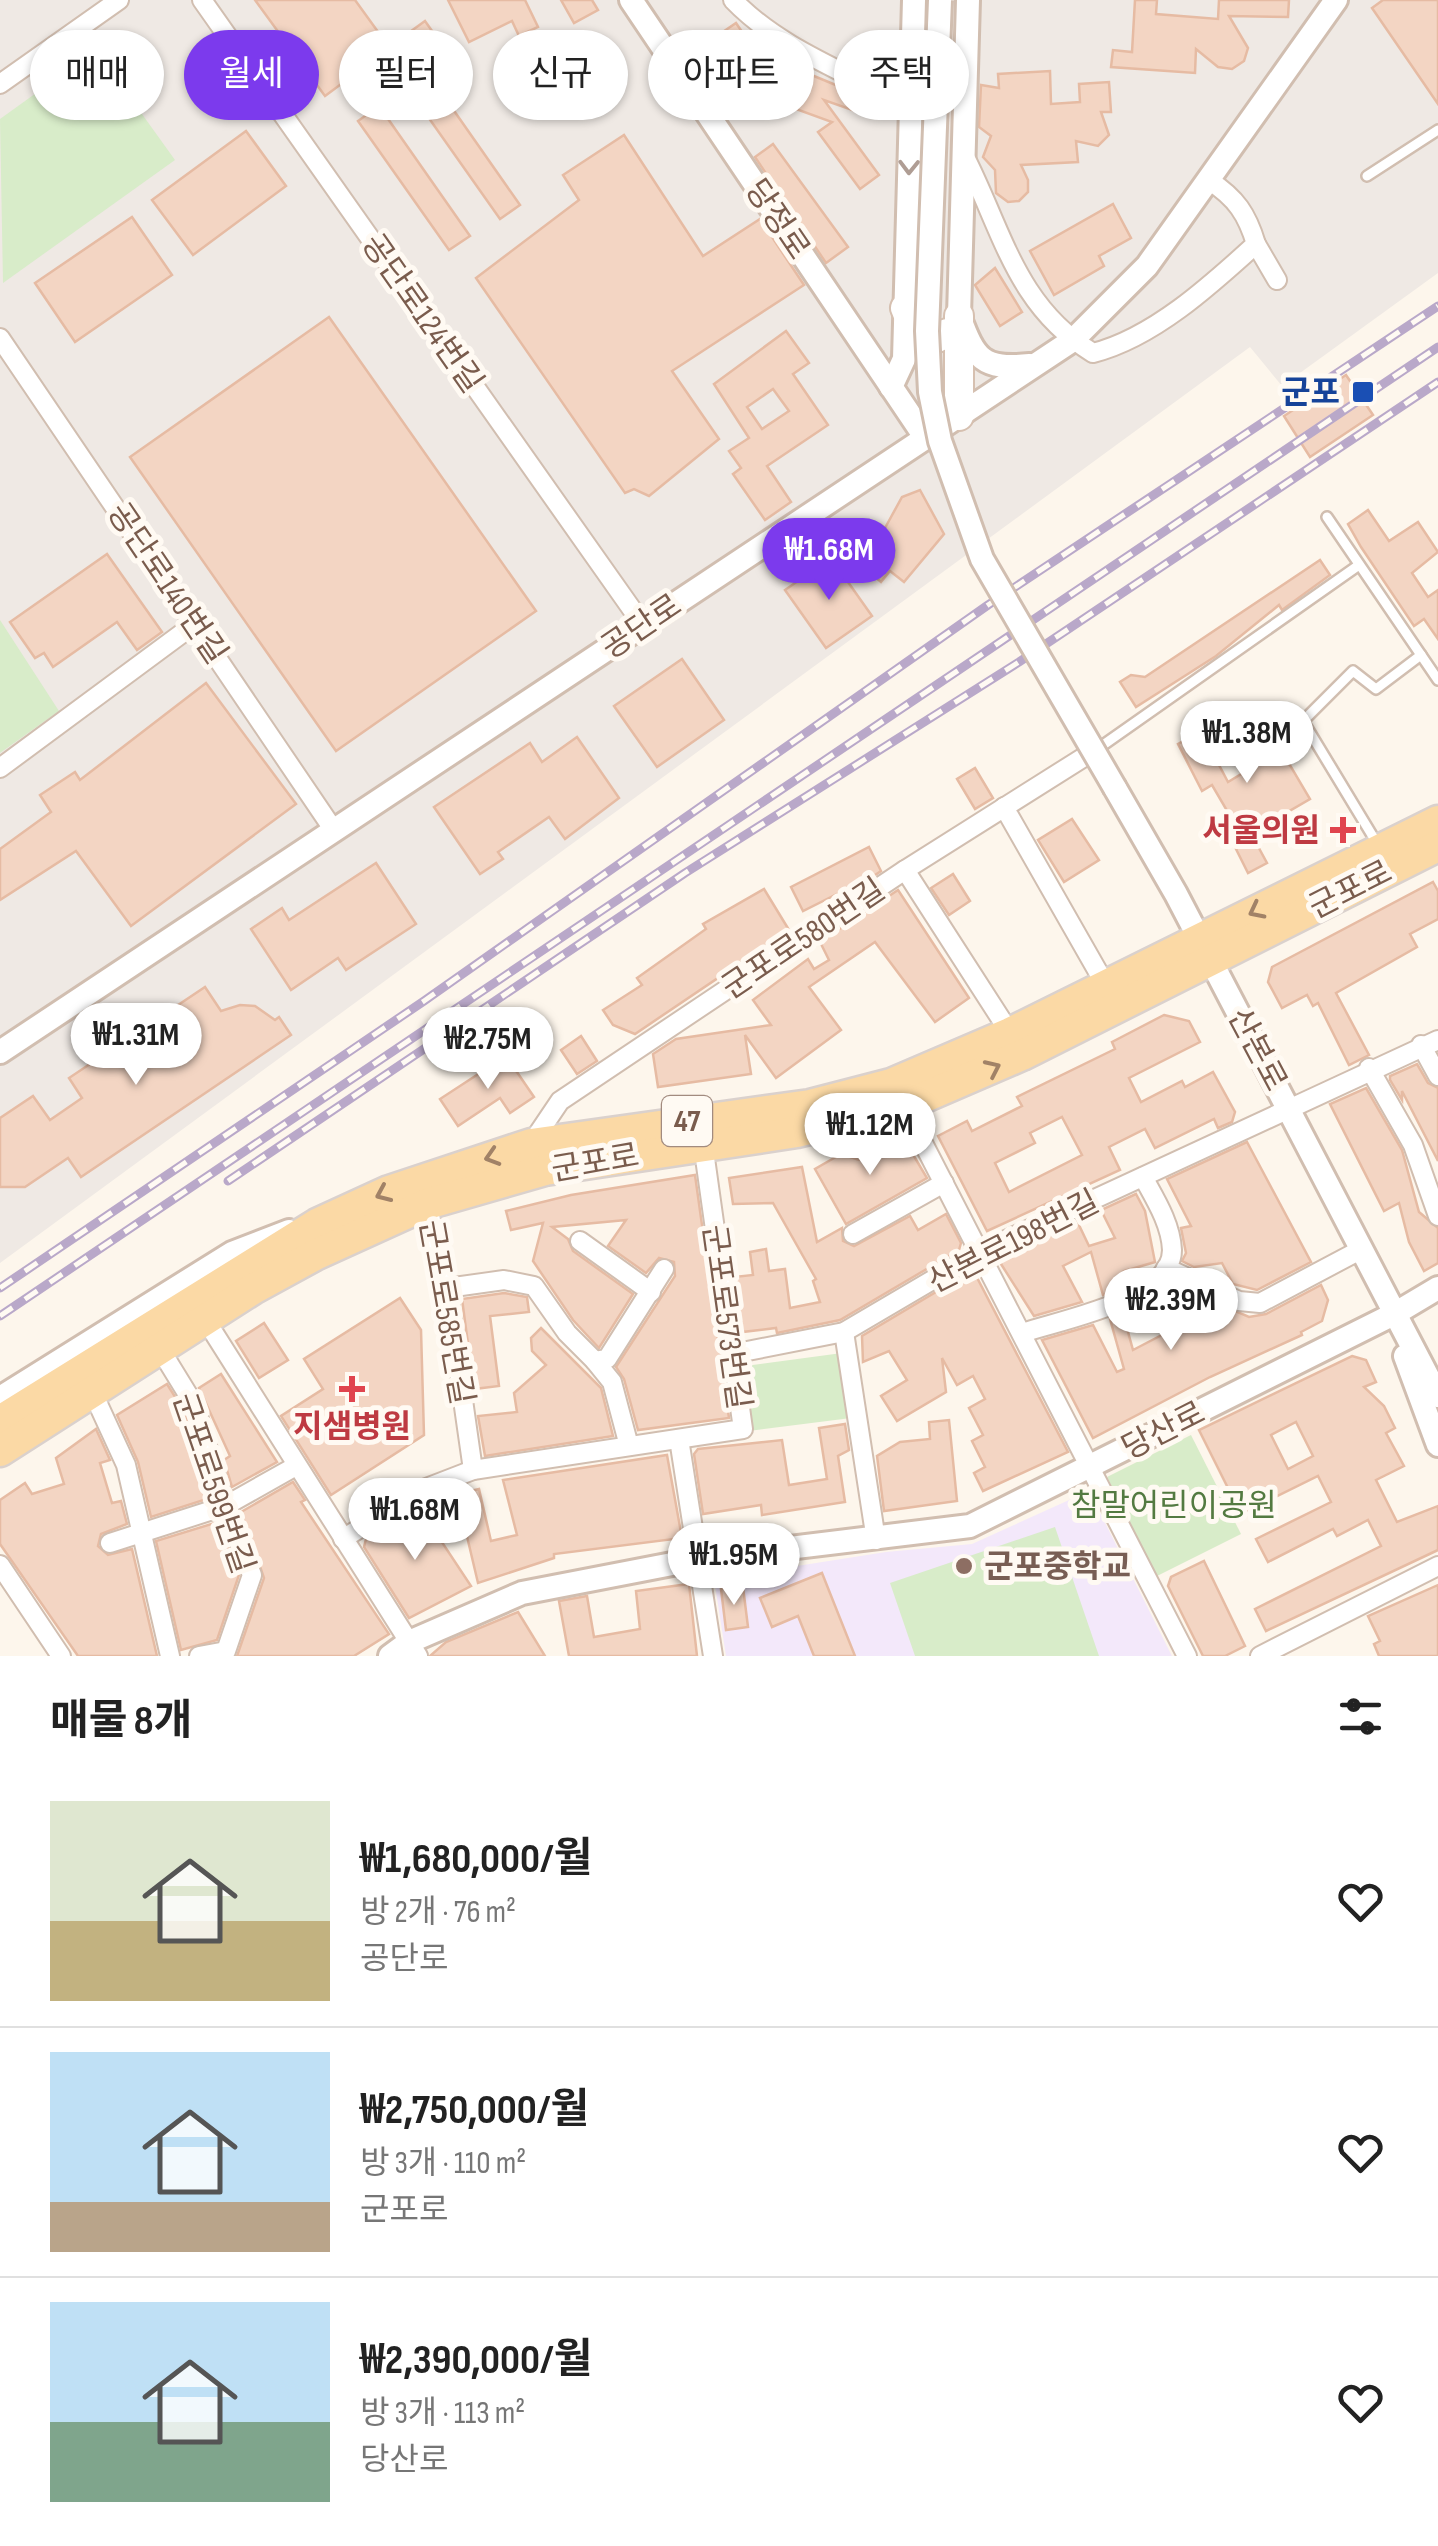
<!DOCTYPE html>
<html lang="ko">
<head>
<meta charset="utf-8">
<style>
  :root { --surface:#fff; --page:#f6f6f6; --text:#222; --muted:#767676; --line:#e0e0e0; --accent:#7c3aed }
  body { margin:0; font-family:"Sofia Sans Condensed","Noto Sans KR",sans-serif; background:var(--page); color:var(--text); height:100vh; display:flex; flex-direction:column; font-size:38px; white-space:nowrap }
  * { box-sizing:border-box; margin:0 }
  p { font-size:32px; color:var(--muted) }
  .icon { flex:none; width:55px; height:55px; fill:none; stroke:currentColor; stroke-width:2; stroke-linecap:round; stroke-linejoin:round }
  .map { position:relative; height:1656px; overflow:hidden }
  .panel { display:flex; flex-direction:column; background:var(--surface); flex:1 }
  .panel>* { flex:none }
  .top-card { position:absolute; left:30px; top:30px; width:1380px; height:90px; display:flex; gap:20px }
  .price { position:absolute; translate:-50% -85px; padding:0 22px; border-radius:35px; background:#fff; color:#222; font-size:32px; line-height:65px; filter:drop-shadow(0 2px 5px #0008) }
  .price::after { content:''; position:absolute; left:50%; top:60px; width:30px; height:22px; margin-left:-15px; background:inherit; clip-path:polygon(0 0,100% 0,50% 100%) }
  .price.current { background:var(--accent); color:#fff }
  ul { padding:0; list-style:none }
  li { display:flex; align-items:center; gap:30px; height:250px; padding:0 50px }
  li+li { border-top:2px solid var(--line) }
  li span { display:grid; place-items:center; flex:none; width:280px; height:200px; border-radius:0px; color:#555 }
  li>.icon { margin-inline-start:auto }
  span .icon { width:120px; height:120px; fill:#fffc; stroke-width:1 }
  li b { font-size:42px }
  h2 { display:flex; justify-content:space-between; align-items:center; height:120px; padding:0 50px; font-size:42px }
  .pill { padding:0 35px; border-radius:45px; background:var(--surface); box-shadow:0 2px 8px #0004; font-size:35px; line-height:90px }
  .pill.current { background:var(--accent); color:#fff }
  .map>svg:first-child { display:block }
</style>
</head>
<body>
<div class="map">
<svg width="1438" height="1656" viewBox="0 0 1438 1656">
  <rect width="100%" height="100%" fill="#fdf6ec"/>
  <!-- industrial -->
  <path fill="#efe9e4" d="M0 0H1438V273L1282 386 1250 347 0 1263Z"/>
  <!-- education -->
  <path fill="#f3e8fa" d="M1089 1491 1172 1656H726L714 1579 886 1552 972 1544Z"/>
  <!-- green -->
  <g fill="#d8ecc9">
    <path d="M96 50 175 160 3 283 0 119Z"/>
    <path d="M0 620 59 711 0 753Z"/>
    <path d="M842 1353 851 1418 749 1431 741 1372 745 1366Z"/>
    <path d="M1191 1435 1241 1534 1157 1576 1107 1477Z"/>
    <path d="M1055 1527 1099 1656H915L890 1583Z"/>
  </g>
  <!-- building -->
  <g fill="#f3d5c3" stroke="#e6bba3" stroke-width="2.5" fill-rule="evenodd">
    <path d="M255 0H355L389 47 425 21 459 69 436 85 520 205 500 219 414 97 386 116 470 236 449 250 358 121 379 106 356 73 325 96Z"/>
    <path d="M448 0H525L538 27 519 36 512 21 469 42Z"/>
    <path d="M561 0H592L598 10 574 23Z"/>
    <path d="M1135 0H1157L1156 14 1218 19 1219 0H1289L1288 17 1229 16 1248 48 1244 61 1232 69 1218 67 1196 49 1195 73 1111 67 1113 50 1132 52Z"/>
    <path d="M1383 0H1438V104L1372 8Z"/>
    <path d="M736 23 753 48 744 54 775 100 751 116 720 71 706 79 689 55Z"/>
    <path d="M797 69 860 95 855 111 824 100 879 175 860 189 818 132 832 122 785 105Z"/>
    <path d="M1050 71 1051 104 1080 102 1079 84 1109 82 1111 112H1101L1109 135 1098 146 1076 141 1078 162 1021 165 1028 180V192L1019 201 1008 202 996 193 995 170 983 157 991 136 979 127 981 85 999 88 998 74Z"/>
    <path d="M246 131 286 186 193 255 152 200Z"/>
    <path d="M624 135 703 256 760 219 804 285 672 371 719 439 649 496 634 489 625 493 476 278 579 200 563 175Z"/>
    <path d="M773 144 848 247 826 263 755 157Z"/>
    <path d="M1113 204 1131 238 1099 256 1104 266 1054 295 1030 251Z"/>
    <path d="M132 217 172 275 75 342 35 283Z"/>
    <path d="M995 268 1022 312 1000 326 975 285Z"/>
    <path d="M329 317 536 611 336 751 130 457Z"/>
    <path d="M786 331 809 363 793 374 828 425 767 466 791 502 765 520 733 474 741 468 729 451 749 438 714 384ZM773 389 789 411 762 429 747 407Z"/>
    <path d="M1346 375 1373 415 1310 457 1284 416Z"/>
    <path d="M920 490 944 534 904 582 890 571 881 582 854 559 881 525 885 528 902 497Z"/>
    <path d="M1368 510 1389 541 1418 522 1438 552 1412 573 1428 597 1438 590V639L1424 619 1414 626 1361 547 1348 524Z"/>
    <path d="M107 554 162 632 137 650 117 622 53 667 44 653 35 658 10 622Z"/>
    <path d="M831 558 872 616 826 648 785 590Z"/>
    <path d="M1320 560 1330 575 1282 610 1279 605 1216 656 1136 707 1120 682 1131 675 1145 677Z"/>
    <path d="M682 659 724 720 657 767 614 706Z"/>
    <path d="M206 683 296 804 131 926 76 851 0 900V849L51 812 40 795 75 772 80 780Z"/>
    <path d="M1201 731 1228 782 1281 750 1310 799 1243 838 1212 785 1202 791 1178 744Z"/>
    <path d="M577 737 619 798 565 839 549 817 498 852 503 859 480 874 434 807 530 743 542 762Z"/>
    <path d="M975 768 993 798 975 809 957 779Z"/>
    <path d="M1072 819 1099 860 1064 882 1038 840Z"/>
    <path d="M1254 839 1267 863 1248 873 1236 849Z"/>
    <path d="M869 847 881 871 844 896 841 892 803 911 791 887Z"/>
    <path d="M376 863 416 924 346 970 338 958 291 990 251 929 282 908 289 920Z"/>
    <path d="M953 874 970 901 949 915 931 888Z"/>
    <path d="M1433 882 1438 891V919L1410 934 1417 947 1336 993 1369 1055 1349 1065 1318 1003 1313 1006 1307 995 1282 1008 1268 982 1272 967Z"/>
    <path d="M764 889 789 930 635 1034 613 1025 603 1010 642 985 637 978 706 929 703 924Z"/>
    <path d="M898 890 969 998 935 1022 875 942 809 987 841 1030 776 1078 745 1035 751 1074 658 1087 653 1054 676 1039 771 1025 753 1000 808 959 814 969 829 960 820 942Z"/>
    <path d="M205 987 221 1011 240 1005 255 1006 275 1020 279 1017 291 1035 81 1177 68 1158 25 1187H0V1118L33 1096 50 1120 82 1098 69 1078Z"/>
    <path d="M1164 1015 1189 1021 1200 1042 1129 1078 1141 1102 1182 1081 1185 1087 1213 1072 1235 1112 1232 1122 1218 1128 1214 1119 1155 1148 1145 1129 1109 1147 1120 1170 987 1231 938 1136 967 1121 972 1131 1022 1106 1017 1097 1115 1049 1112 1042ZM1062 1117 1082 1155 1009 1192 995 1163 1035 1143 1030 1133Z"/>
    <path d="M581 1036 597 1061 577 1074 561 1050Z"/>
    <path d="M506 1056 534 1097 510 1113 500 1098 458 1126 440 1099Z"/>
    <path d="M1417 1064 1428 1083 1438 1088V1161L1402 1091V1100L1390 1080V1076Z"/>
    <path d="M1366 1088 1402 1150 1419 1212 1438 1228V1263L1424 1271 1409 1242 1399 1203 1384 1211 1330 1104Z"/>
    <path d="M902 1136 927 1178 846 1224 815 1169 841 1154 859 1160Z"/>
    <path d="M1247 1142 1311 1262 1257 1290 1233 1284 1222 1263 1194 1267 1182 1261 1186 1253 1181 1228 1191 1226 1167 1179Z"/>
    <path d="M802 1167 817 1242 842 1228 843 1241 854 1246 910 1216 918 1230 946 1214 961 1243 959 1250 840 1320 777 1333 776 1328 742 1332 734 1277 753 1275 750 1252 766 1249 769 1271 785 1269 790 1308 820 1302 813 1281 816 1279 773 1203 733 1204 729 1178Z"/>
    <path d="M695 1175 729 1418 638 1430 624 1379 616 1367 675 1276 674 1262 659 1258 646 1273 608 1246 626 1220 552 1227 568 1239 573 1251 633 1294 599 1348 573 1320 533 1261 543 1223 511 1230 506 1211 571 1195Z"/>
    <path d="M1136 1194 1145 1211 1155 1262 1124 1271 1128 1284 1103 1295 1091 1252 1063 1266 1082 1302 1034 1316 1001 1264 1004 1254 1077 1221 1089 1246 1115 1238 1101 1210Z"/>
    <path d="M973 1270 1068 1452 983 1491 974 1473 985 1467 972 1441 983 1435 969 1408 985 1399 973 1376 957 1385 942 1358 946 1392 897 1421 881 1396 907 1380 889 1351 863 1362 862 1336Z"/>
    <path d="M1170 1283 1249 1317 1266 1314 1321 1285 1328 1300 1322 1321 1301 1332 1302 1335 1210 1377 1093 1438 1042 1340 1093 1325 1117 1372 1124 1369 1110 1319 1123 1314 1133 1350 1181 1325 1154 1309Z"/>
    <path d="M504 1293 527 1297 529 1312 490 1316 499 1386 474 1389 462 1299Z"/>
    <path d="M400 1298 421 1330 424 1435 331 1495 281 1416 323 1389 304 1359Z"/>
    <path d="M264 1323 288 1360 259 1378 236 1341Z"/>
    <path d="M541 1328 601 1388 613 1436 485 1456 478 1416 517 1412 514 1393 546 1365 532 1351 531 1338Z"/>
    <path d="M1352 1356 1366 1360 1376 1382 1364 1387 1384 1406 1395 1428 1386 1433 1404 1466 1376 1480 1397 1522 1438 1506V1550L1266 1631 1255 1609 1381 1546 1368 1520 1337 1536 1333 1529 1268 1562 1256 1539 1331 1502 1318 1476 1241 1514 1199 1430ZM1296 1422 1313 1456 1288 1469 1271 1435Z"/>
    <path d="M221 1374 277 1462 232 1487 224 1460 230 1456 199 1388Z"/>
    <path d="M167 1384 184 1411 210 1498 151 1517 138 1462 117 1415Z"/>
    <path d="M949 1420 957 1501 884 1511 877 1456 900 1442 930 1439 929 1422Z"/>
    <path d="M845 1424 849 1450 838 1456 845 1502 762 1515 761 1505 703 1514 694 1454 698 1449 782 1440 789 1485 827 1479 819 1428Z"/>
    <path d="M96 1429 110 1460 100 1463 112 1503 121 1501 127 1524 101 1534 98 1546 108 1555 132 1549 157 1656H78L0 1544V1500L25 1483 32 1494 64 1484 56 1458Z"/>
    <path d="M667 1455 682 1538 554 1554V1558L478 1583 457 1494 479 1489 491 1541 517 1535 503 1480Z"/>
    <path d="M293 1482 305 1500 301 1502 389 1634 354 1656H237L264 1578 241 1512Z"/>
    <path d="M418 1506 471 1586 409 1618 364 1547 366 1539Z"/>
    <path d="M218 1522 239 1575 217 1640 181 1650 156 1541Z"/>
    <path d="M1204 1561 1245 1646 1225 1656H1203L1168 1586 1171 1577Z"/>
    <path d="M822 1573 855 1656H814L798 1616 772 1627 760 1598Z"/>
    <path d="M689 1584 697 1656H569L559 1601 587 1596 594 1637 640 1629 636 1591Z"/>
    <path d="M1438 1585V1656H1379L1374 1644 1380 1641 1368 1616Z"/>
    <path d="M738 1587H743L748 1627 726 1630 721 1589Z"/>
    <path d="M518 1612 545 1656H430L446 1642Z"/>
  </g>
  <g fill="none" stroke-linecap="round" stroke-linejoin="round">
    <!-- service casing -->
    <g stroke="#d1beb0" stroke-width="14">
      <g id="service">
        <path d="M1367 176 1438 130"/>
        <path d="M1327 517 1438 680"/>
        <path d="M1096 750 1359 565"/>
        <path d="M1378 845 1303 721 1353 671 1376 689 1421 655"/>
      </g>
    </g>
    <!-- minor casing -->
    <g stroke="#d1beb0" stroke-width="22">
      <g id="minor">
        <path d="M202 0 643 625"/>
        <path d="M733 0C781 50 850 73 910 107"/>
        <path d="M0 84 119 0"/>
        <path d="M965 157C1003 232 1016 306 1093 353 1153 338 1211 285 1256 244 1247 214 1236 198 1210 181"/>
        <path d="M1256 244 1277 280"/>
        <path d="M0 338 333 829"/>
        <path d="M0 768 196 623"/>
        <path d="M1004 807 1105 984"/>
        <path d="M905 870 1010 1033"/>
        <path d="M1421 1045 1438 1076"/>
        <path d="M1369 1068 1413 1145 1438 1216"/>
        <path d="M904 1106 1187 1656"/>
        <path d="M531 1144 560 1101 905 870 1092 752"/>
        <path d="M425 1195 447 1288 473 1470"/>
        <path d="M853 1234 944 1183"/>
        <path d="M580 1241 651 1292"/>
        <path d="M1166 1268 1239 1301 1260 1303 1362 1249"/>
        <path d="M447 1288 504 1280 534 1286 567 1333 595 1361 607 1359 664 1269"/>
        <path d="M205 1319 418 1656"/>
        <path d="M844 1332 876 1540"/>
        <path d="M1022 1333C1060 1320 1172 1300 1172 1250 1171 1224 1155 1199 1143 1177"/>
        <path d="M160 1349 195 1406 225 1506 252 1575 226 1651 199 1656"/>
        <path d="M732 1354 844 1332 980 1252 1438 1040"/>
        <path d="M595 1361 612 1382 629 1446"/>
        <path d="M92 1391 126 1465 170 1656"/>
        <path d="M679 1439 713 1656"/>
        <path d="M343 1539 416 1492 473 1470 743 1429 703 1144"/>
        <path d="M110 1543 225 1506 296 1466"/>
        <path d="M0 1565 61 1656"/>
        <path d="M1260 1656 1438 1566"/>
      </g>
    </g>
    <!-- tertiary casing -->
    <g stroke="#d1beb0" stroke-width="28">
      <g id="tertiary">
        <path d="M631 0 925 437"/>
        <path d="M968 0 959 316C975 359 982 370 1030 365"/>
        <path d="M891 387 904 359 914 0"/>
        <path d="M1115 788 1176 894 1438 1396"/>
        <path d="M0 1052 1073 340 1147 266 1336 0"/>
        <path d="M1405 1356 1438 1445"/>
        <path d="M0 1398 232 1253 289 1231"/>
        <path d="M390 1656 409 1642 522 1593 698 1559 970 1526 1396 1313 1438 1288"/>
      </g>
    </g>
    <!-- secondary casing -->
    <g stroke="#d6c0b0" stroke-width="32">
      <g id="secondary">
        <path d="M905 308 916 336 933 340 947 333"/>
        <path d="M959 316V416"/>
      </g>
    </g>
    <!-- primary casing -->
    <g stroke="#dad1cd" stroke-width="35">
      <g id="primary">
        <path d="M0 1421 317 1224 389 1191 531 1144 810 1105 891 1084 1010 1033 1438 821"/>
        <path d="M0 1451 253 1289 317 1254 427 1204 545 1170 797 1132 904 1106 1022 1055 1438 846"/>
      </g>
    </g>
    <!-- service -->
    <use href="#service" stroke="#fff" stroke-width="9"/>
    <!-- minor -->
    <use href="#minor" stroke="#fff" stroke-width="18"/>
    <!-- tertiary -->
    <use href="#tertiary" stroke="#fff" stroke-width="22"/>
    <!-- secondary -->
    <use href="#secondary" stroke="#fff" stroke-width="28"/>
    <!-- primary -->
    <use href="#primary" stroke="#fbd9a5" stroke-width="30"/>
    <!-- rail casing -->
    <g stroke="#b9a8c9" stroke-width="9">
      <g id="rail">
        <path d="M228 1181 685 873 1019 662 1438 382"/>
        <path d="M0 1288 424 1001 988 605 1438 306"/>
        <path d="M0 1316 1438 347"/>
      </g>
    </g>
    <!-- rail -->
    <use href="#rail" stroke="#fffaf3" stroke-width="5" stroke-dasharray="15" stroke-linecap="butt"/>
    <!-- tertiary-bridge casing -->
    <g stroke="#d1beb0" stroke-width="28" stroke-linecap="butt">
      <path id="tertiary-bridge" d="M940 0 927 331 930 392 940 441 982 559 1115 788"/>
    </g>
    <!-- tertiary-bridge -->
    <use href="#tertiary-bridge" stroke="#fff" stroke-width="22"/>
  </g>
  <!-- one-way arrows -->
  <defs><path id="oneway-chevron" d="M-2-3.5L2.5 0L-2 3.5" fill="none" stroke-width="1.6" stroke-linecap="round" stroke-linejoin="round" transform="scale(2.5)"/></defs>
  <use stroke="#af9d94" href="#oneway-chevron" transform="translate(909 167) rotate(91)"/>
  <g stroke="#a18267">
    <use href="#oneway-chevron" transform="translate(1256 911) rotate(153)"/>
    <use href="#oneway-chevron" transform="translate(993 1068) rotate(-25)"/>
    <use href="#oneway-chevron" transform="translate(492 1157) rotate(163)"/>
    <use href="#oneway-chevron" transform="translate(383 1194) rotate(156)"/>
  </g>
  <!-- markers -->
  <rect fill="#1a4fb4" stroke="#fffaf3" stroke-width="4" x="1351" y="380" width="24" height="24" rx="5"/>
  <g fill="#e0444e" stroke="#fffaf3" stroke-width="4">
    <path d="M1338 815h10v10h10v10h-10v10h-10v-10h-10v-10h10z"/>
    <path d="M347 1374h10v10h10v10h-10v10h-10v-10h-10v-10h10z"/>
  </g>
  <circle fill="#8d6e63" stroke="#fffaf3" stroke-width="4" cx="964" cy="1566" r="10"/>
  <g text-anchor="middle" stroke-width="10" stroke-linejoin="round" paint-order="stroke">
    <!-- shield labels -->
    <rect fill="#fffaf3" stroke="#a28b7f" stroke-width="2.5" x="662" y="1096" width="50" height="50" rx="8"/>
    <g font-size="30" font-weight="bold" fill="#7a5c4d">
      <text x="687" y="1131">47</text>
    </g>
    <!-- street labels -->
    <g font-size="32" fill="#7a5c4d" stroke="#fffaf3">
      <text transform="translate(778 219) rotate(56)" y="11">당정로</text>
      <text transform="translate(423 313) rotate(55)" y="11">공단로124번길</text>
      <text transform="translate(168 583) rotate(56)" y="11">공단로140번길</text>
      <text transform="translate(641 626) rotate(-34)" y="11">공단로</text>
      <text transform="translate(1350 889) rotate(-27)" y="11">군포로</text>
      <text transform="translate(803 938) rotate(-34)" y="11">군포로580번길</text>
      <text transform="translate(1258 1049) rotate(62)" y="11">산본로</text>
      <text transform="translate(595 1162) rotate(-10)" y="11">군포로</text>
      <text transform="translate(1013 1241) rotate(-27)" y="11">산본로198번길</text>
      <text transform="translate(447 1312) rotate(80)" y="11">군포로585번길</text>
      <text transform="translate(727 1317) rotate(82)" y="11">군포로573번길</text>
      <text transform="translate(1163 1430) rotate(-27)" y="11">당산로</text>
      <text transform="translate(214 1483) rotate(71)" y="11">군포로599번길</text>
    </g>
    <!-- transit labels -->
    <g font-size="32" font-weight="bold" fill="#164399" stroke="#fffaf3" text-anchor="end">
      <text x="1340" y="403">군포</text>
    </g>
    <!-- health labels -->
    <g font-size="32" font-weight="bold" fill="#be3a42" stroke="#fffaf3" text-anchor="end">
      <text x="1320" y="841">서울의원</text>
      <text x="352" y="1437" text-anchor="middle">지샘병원</text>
    </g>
    <!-- park labels -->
    <g font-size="32" fill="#537a41" stroke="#fffaf3">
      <text x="1174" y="1516">참말어린이공원</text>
    </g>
    <!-- education labels -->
    <g font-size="32" font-weight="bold" fill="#785e54" stroke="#fffaf3" text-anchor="start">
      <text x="984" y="1577">군포중학교</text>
    </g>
  </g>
</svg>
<b class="price current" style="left:829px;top:603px">₩1.68M</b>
<b class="price" style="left:1247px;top:786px">₩1.38M</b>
<b class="price" style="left:136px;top:1088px">₩1.31M</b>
<b class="price" style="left:488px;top:1092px">₩2.75M</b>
<b class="price" style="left:870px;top:1178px">₩1.12M</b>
<b class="price" style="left:1171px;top:1353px">₩2.39M</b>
<b class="price" style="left:415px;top:1563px">₩1.68M</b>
<b class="price" style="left:734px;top:1608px">₩1.95M</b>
<div class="top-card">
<a class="pill">매매</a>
<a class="pill current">월세</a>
<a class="pill">필터</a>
<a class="pill">신규</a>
<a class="pill">아파트</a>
<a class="pill">주택</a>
</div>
</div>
<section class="panel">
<h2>매물 8개<svg class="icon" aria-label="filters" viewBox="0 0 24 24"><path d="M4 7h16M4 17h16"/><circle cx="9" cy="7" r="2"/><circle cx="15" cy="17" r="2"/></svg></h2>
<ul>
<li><span style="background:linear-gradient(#dfe7d0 60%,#c2b280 0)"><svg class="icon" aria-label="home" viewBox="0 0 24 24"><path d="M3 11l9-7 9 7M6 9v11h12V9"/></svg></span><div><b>₩1,680,000/월</b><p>방 2개 · 76 m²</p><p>공단로</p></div><svg class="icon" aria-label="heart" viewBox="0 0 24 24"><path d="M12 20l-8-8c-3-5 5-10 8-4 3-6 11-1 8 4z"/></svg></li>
<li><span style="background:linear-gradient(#bfe0f5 75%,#b9a48a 0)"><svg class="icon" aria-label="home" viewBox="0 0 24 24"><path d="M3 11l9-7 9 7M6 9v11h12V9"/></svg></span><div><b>₩2,750,000/월</b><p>방 3개 · 110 m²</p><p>군포로</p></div><svg class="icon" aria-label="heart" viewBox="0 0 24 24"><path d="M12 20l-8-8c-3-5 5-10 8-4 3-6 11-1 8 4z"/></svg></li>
<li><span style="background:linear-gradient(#bfe0f5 60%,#7fa58c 0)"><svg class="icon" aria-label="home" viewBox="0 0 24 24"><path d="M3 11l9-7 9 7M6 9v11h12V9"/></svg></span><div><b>₩2,390,000/월</b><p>방 3개 · 113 m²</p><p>당산로</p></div><svg class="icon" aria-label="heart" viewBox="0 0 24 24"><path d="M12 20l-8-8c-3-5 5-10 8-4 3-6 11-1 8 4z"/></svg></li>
</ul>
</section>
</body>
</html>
